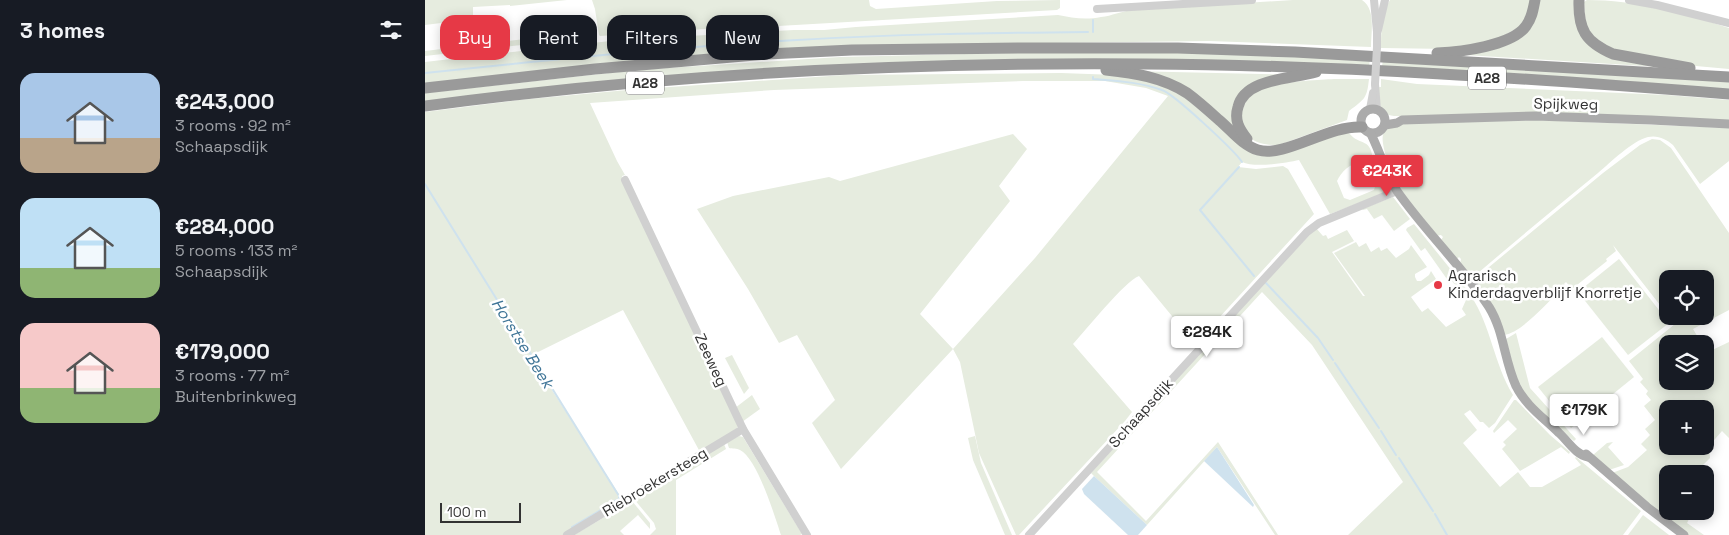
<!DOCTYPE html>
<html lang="en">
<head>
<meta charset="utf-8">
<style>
  :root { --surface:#171b24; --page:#20242c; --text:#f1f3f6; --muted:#9ea1a6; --accent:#e63946 }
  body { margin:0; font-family:"Space Grotesk",sans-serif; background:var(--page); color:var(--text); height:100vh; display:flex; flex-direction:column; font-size:19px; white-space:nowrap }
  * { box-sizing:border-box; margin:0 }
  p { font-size:16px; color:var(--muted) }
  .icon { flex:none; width:28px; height:28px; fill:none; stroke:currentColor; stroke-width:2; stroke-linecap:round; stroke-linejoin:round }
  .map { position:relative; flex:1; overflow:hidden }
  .drawer { display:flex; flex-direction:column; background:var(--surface); width:425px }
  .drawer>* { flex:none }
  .guide { position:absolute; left:15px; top:15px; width:475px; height:45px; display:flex; gap:10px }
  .fabs { position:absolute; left:1234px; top:270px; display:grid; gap:10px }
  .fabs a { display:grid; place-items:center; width:55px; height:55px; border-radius:10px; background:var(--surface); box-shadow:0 2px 12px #0003; font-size:25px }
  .scale { position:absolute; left:15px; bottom:12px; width:81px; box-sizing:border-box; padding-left:5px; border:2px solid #333; border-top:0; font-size:14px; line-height:18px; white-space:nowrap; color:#333; -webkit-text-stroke:4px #fff; paint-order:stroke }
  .price { position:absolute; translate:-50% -42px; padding:0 11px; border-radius:5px; background:#fff; color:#222; font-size:16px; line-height:32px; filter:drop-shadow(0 1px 2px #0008) }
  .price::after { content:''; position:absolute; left:50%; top:30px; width:15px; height:11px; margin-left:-8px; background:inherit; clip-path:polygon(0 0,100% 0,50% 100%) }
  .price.active { background:var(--accent); color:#fff }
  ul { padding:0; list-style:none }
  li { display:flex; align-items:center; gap:15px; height:125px; padding:0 20px }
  li span { display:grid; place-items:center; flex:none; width:140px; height:100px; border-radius:15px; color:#555 }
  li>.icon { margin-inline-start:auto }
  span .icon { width:60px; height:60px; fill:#fffc; stroke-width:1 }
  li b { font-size:21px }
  h2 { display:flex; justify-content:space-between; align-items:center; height:60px; padding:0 20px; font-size:21px }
  .pill { padding:0 18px; border-radius:15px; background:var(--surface); box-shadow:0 2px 12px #0003; font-size:18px; line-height:45px }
  .pill.active { background:var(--accent); color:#fff }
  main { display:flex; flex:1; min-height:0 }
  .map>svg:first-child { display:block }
</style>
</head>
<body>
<main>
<section class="drawer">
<h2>3 homes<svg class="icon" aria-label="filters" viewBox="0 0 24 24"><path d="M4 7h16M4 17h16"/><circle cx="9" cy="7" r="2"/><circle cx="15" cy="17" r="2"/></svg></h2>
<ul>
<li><span style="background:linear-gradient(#a9c7e8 65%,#b9a48a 0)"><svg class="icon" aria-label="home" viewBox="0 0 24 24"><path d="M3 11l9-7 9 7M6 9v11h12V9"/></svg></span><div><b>€243,000</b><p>3 rooms · 92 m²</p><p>Schaapsdijk</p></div></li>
<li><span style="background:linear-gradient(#bfe0f5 70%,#8fb573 0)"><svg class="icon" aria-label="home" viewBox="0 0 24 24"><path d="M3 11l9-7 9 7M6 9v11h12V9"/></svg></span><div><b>€284,000</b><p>5 rooms · 133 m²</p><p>Schaapsdijk</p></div></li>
<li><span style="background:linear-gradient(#f6c9c9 65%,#8fb573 0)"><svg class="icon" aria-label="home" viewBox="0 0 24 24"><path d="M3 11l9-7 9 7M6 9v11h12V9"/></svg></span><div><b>€179,000</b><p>3 rooms · 77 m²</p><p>Buitenbrinkweg</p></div></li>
</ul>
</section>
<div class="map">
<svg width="1304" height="535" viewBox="0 0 1304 535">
  <rect width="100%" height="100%" fill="#fff"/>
  <!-- green -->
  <g fill="#e6ecdf" fill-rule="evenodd">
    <path d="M0 0H142L85 6V5L48 7V19L0 25Z"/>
    <path d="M167 0H444L445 6 451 9 572 1 635 0V8L632 10 353 26 339 25 175 36 174 35 170 9Z"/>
    <path d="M868 0H937C951 9 946 32 946 47L784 41 542 44 0 84V62L194 40 369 30H399L431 27 633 15C647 18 661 20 676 17 687 16 696 11 708 10Z"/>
    <path d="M965 0H1106L1099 24 1073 39 1024 49 956 48C956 32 956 13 965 0Z"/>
    <path d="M1113 0H1152L1162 41 1251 68 1025 54 1089 40Z"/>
    <path d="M1162 0C1210 0 1258 13 1304 28V69L1260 65 1192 51 1171 41 1161 27 1159 2Z"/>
    <path d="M166 31 167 37 0 56V51Z"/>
    <path d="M665 51 808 54 945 59 944 67H418L0 103V93L212 70 415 57Z"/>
    <path d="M958 60 1304 82V90L957 66Z"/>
    <path d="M703 71 880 75 816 96 815 136 771 96Z"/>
    <path d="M636 73 691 75 726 81 752 92 832 154 907 134 924 133C935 147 947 136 948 163 943 164 941 161 937 162 925 163 916 172 912 181L919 198 925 200 949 190 953 177 964 191 960 193 905 214 874 160C861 163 829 168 817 162L813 167 831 169 858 166 863 169 889 214 770 344 714 276C699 282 661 330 648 344L707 412 700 421 594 535H591L554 453 535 362 528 349 416 469 387 423 410 400 372 335 354 343 323 289 272 209 308 196 404 177 415 181 588 134 602 149 574 186 585 201 495 314 528 349 610 258 743 96 721 88 680 81H598L349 90 165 103 192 161 200 175 197 176 313 426 311 431 275 452 198 310 105 356 197 499 139 535H0V112L94 100 202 90 419 75Z"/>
    <path d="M909 79H944C942 98 940 99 924 111L922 120 854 145C845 145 832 145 825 137 812 123 815 104 829 93 842 82 891 80 909 79Z"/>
    <path d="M956 79 992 84 1242 95 1304 100V121L969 116C953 114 954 100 953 87H956Z"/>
    <path d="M1112 120 1304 128V161L1275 184 1248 145C1241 139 1233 135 1223 137 1207 141 1186 162 1173 173 1130 208 1088 243 1046 279L1035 264 1036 259 1034 257 1032 259 1016 240 1018 237 1016 235 1011 236C989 209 967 184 959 149 958 143 956 136 960 130 964 125 975 125 982 123Z"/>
    <path d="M1227 139 1235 140 1246 148 1304 233V310L1268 329 1277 344H1242V381H1280V348L1283 352 1304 342V438L1297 431 1284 446 1285 458 1269 474H1242V511H1268L1262 523 1279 535H1262L1187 473 1203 467 1222 450 1216 444 1225 435 1220 429 1230 420 1219 406 1226 400 1221 394 1223 391 1215 382 1218 379 1204 361 1250 324 1244 316H1280V279H1242V314L1188 245 1191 251 1181 259 1182 261 1147 289 1141 282 1139 284 1143 290 1139 293 1136 290C1122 302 1097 333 1079 335L1049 281 1052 277 1178 173 1215 145ZM1242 409H1280V446H1242V432L1240 429 1238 431 1235 426 1242 421Z"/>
    <path d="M968 197 985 219 969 231 957 215 949 219 942 209 938 210 937 209Z"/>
    <path d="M989 224 1044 292 1039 295 1027 281 1024 282 1000 248 996 251 981 230 982 228Z"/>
    <path d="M891 228 898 236 901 235 903 239 922 230 929 241 907 252 938 296H940L909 253 931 242 934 247 941 243 946 252 954 247 956 251 962 248 971 258 984 249 986 245 1002 267 990 274V277L992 281H996L1004 275 1006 271 1011 279 986 297 997 312 1003 308 1021 327 1041 315 1037 309 1041 300 1046 296C1066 326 1069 364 1088 395L1070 423 1064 428 1058 422H1055L1045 410 1039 414 1052 430 1038 443 1075 487 1093 472 1105 487H1117L1156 465 1150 458 1151 457 1216 511 1198 535H923L978 482 887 345 837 292 672 472 721 521 793 442 853 535H850L792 447 722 525 669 476 666 473 838 284Z"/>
    <path d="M1194 259 1244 323 1203 355 1153 292Z"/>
    <path d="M1091 333 1105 388 1151 439 1149 441 1105 402 1092 382 1081 339Z"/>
    <path d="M1177 337 1209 377 1146 428 1113 387Z"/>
    <path d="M307 355 324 388 319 394 300 358Z"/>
    <path d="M327 395 335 409 317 422 310 408Z"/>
    <path d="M1089 400H1091L1125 435 1145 452 1144 454 1136 447 1095 471 1077 449 1081 445 1078 442 1092 429 1083 420 1069 433 1068 431Z"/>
    <path d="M314 436 318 437 377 534 375 535H356C350 517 332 458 315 450 312 448 307 449 304 448L302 442Z"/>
    <path d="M550 436 556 463 587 535H580L548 460 543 438Z"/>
    <path d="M1188 442 1183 447 1199 465 1184 470 1168 455 1182 443Z"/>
    <path d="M299 444 301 449 251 480V535H225L231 529 229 523 209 499 211 496Z"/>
    <path d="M207 501 225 523V529L213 515 195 531 199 535H149Z"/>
    <path d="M1218 515 1244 535H1203Z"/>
  </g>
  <!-- water -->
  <g fill="#cfe2ee">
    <path d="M792 447 829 505 828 507 779 461Z"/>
    <path d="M669 476 722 525 713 535H703L659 494 657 489Z"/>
  </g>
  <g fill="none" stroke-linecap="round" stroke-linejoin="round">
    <!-- stream -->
    <g stroke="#cfe2ee" stroke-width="2">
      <path d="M668 20V32"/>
      <path d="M0 73C124 60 248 47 372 40 469 34 566 33 663 32"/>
      <path d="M668 77V79C691 81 715 82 737 90 749 94 810 151 817 162"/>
      <path d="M814 167 775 210 829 276"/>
      <path d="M0 184 194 496V499L190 501"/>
      <path d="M841 283 893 338 908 360"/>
      <path d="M910 363 954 428"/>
      <path d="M956 431 971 455"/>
      <path d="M974 458 1008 511"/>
      <path d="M1010 514 1022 535"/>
      <path d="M147 529V527L186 504"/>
    </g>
    <!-- minor -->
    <g stroke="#d0d0d0" stroke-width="8">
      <path d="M949 0 952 32V47"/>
      <path d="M1204 0 1232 5 1304 23"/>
      <path d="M672 9 827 0"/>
      <path d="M953 30 960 0"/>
      <path d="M950 84 952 110"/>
      <path d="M945 109 948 93"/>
      <path d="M200 180 318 429 382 535"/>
      <path d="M142 535 318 429"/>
      <path d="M604 535 882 232 894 223 972 191"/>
    </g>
    <!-- major -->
    <g stroke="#ababab" stroke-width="9">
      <circle cx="948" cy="121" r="12"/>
      <path d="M960 125 972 123 977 120 1110 116 1226 120 1304 124"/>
      <path d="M946 134C955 153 961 172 972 191 1000 231 1037 266 1064 307 1079 331 1079 360 1091 386 1101 406 1119 418 1134 433 1143 441 1151 455 1163 457"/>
      <path d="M1161 454 1222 507 1259 535"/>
    </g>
    <!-- highway -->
    <g stroke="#9a9a9a" stroke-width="11">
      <path d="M1154 0C1153 29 1160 42 1188 54L1265 68"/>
      <path d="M1012 53C1035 52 1087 46 1101 26 1107 18 1108 10 1110 0"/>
      <path d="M681 70C709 73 737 77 762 93 773 101 784 111 794 120 806 130 818 146 833 150 860 158 903 125 937 127"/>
      <path d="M0 88 170 69 342 54 427 50 600 48H753L870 52 1304 77"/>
      <path d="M0 106C238 74 480 62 720 64 915 65 1110 79 1304 94"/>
      <path d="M822 139C814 129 809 120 813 107 820 78 867 79 891 72"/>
    </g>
    <!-- minor-bridge -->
    <path stroke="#d0d0d0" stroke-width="8" d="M950 84 952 47"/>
  </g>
  <!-- markers -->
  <circle fill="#e63946" stroke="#fff" stroke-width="2" cx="1013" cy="285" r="5"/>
  <g text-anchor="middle" stroke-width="5" stroke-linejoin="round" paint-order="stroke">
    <!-- shield labels -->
    <g fill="#fff" stroke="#707070" stroke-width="1">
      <rect x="1043" y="66.5" width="38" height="23" rx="4"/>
      <rect x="201" y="71.5" width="38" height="23" rx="4"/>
    </g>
    <g font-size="14" font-weight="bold" fill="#333">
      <text x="1062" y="83">A28</text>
      <text x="220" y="88">A28</text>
    </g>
    <!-- street labels -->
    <g font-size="15" fill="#333" stroke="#fff">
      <text transform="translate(1141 104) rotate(1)" y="5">Spijkweg</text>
      <text transform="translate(286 360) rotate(65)" y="5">Zeeweg</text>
      <text transform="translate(716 413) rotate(-48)" y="5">Schaapsdijk</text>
      <text transform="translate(230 482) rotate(-31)" y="5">Riebroekersteeg</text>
    </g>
    <!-- poi labels -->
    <g font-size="15" fill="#333" stroke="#fff" text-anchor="start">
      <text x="1023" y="281">Agrarisch<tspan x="1023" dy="17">Kinderdagverblijf Knorretje</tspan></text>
    </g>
    <!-- water labels -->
    <g font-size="16" font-style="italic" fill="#3f7597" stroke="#fff">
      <text transform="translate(98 343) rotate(58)" y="6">Horstse Beek</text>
    </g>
  </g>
</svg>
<div class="fabs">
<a><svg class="icon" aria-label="locate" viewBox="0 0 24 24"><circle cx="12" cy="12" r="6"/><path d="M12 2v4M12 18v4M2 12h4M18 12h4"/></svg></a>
<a><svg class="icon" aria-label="layers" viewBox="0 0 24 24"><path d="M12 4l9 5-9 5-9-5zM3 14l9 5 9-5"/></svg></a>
<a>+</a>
<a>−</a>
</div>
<div class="scale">100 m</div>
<b class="price active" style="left:962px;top:197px">€243K</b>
<b class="price" style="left:782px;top:358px">€284K</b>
<b class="price" style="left:1159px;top:436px">€179K</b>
<div class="guide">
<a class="pill active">Buy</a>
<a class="pill">Rent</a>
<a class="pill">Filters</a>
<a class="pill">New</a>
</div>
</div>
</main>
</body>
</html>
